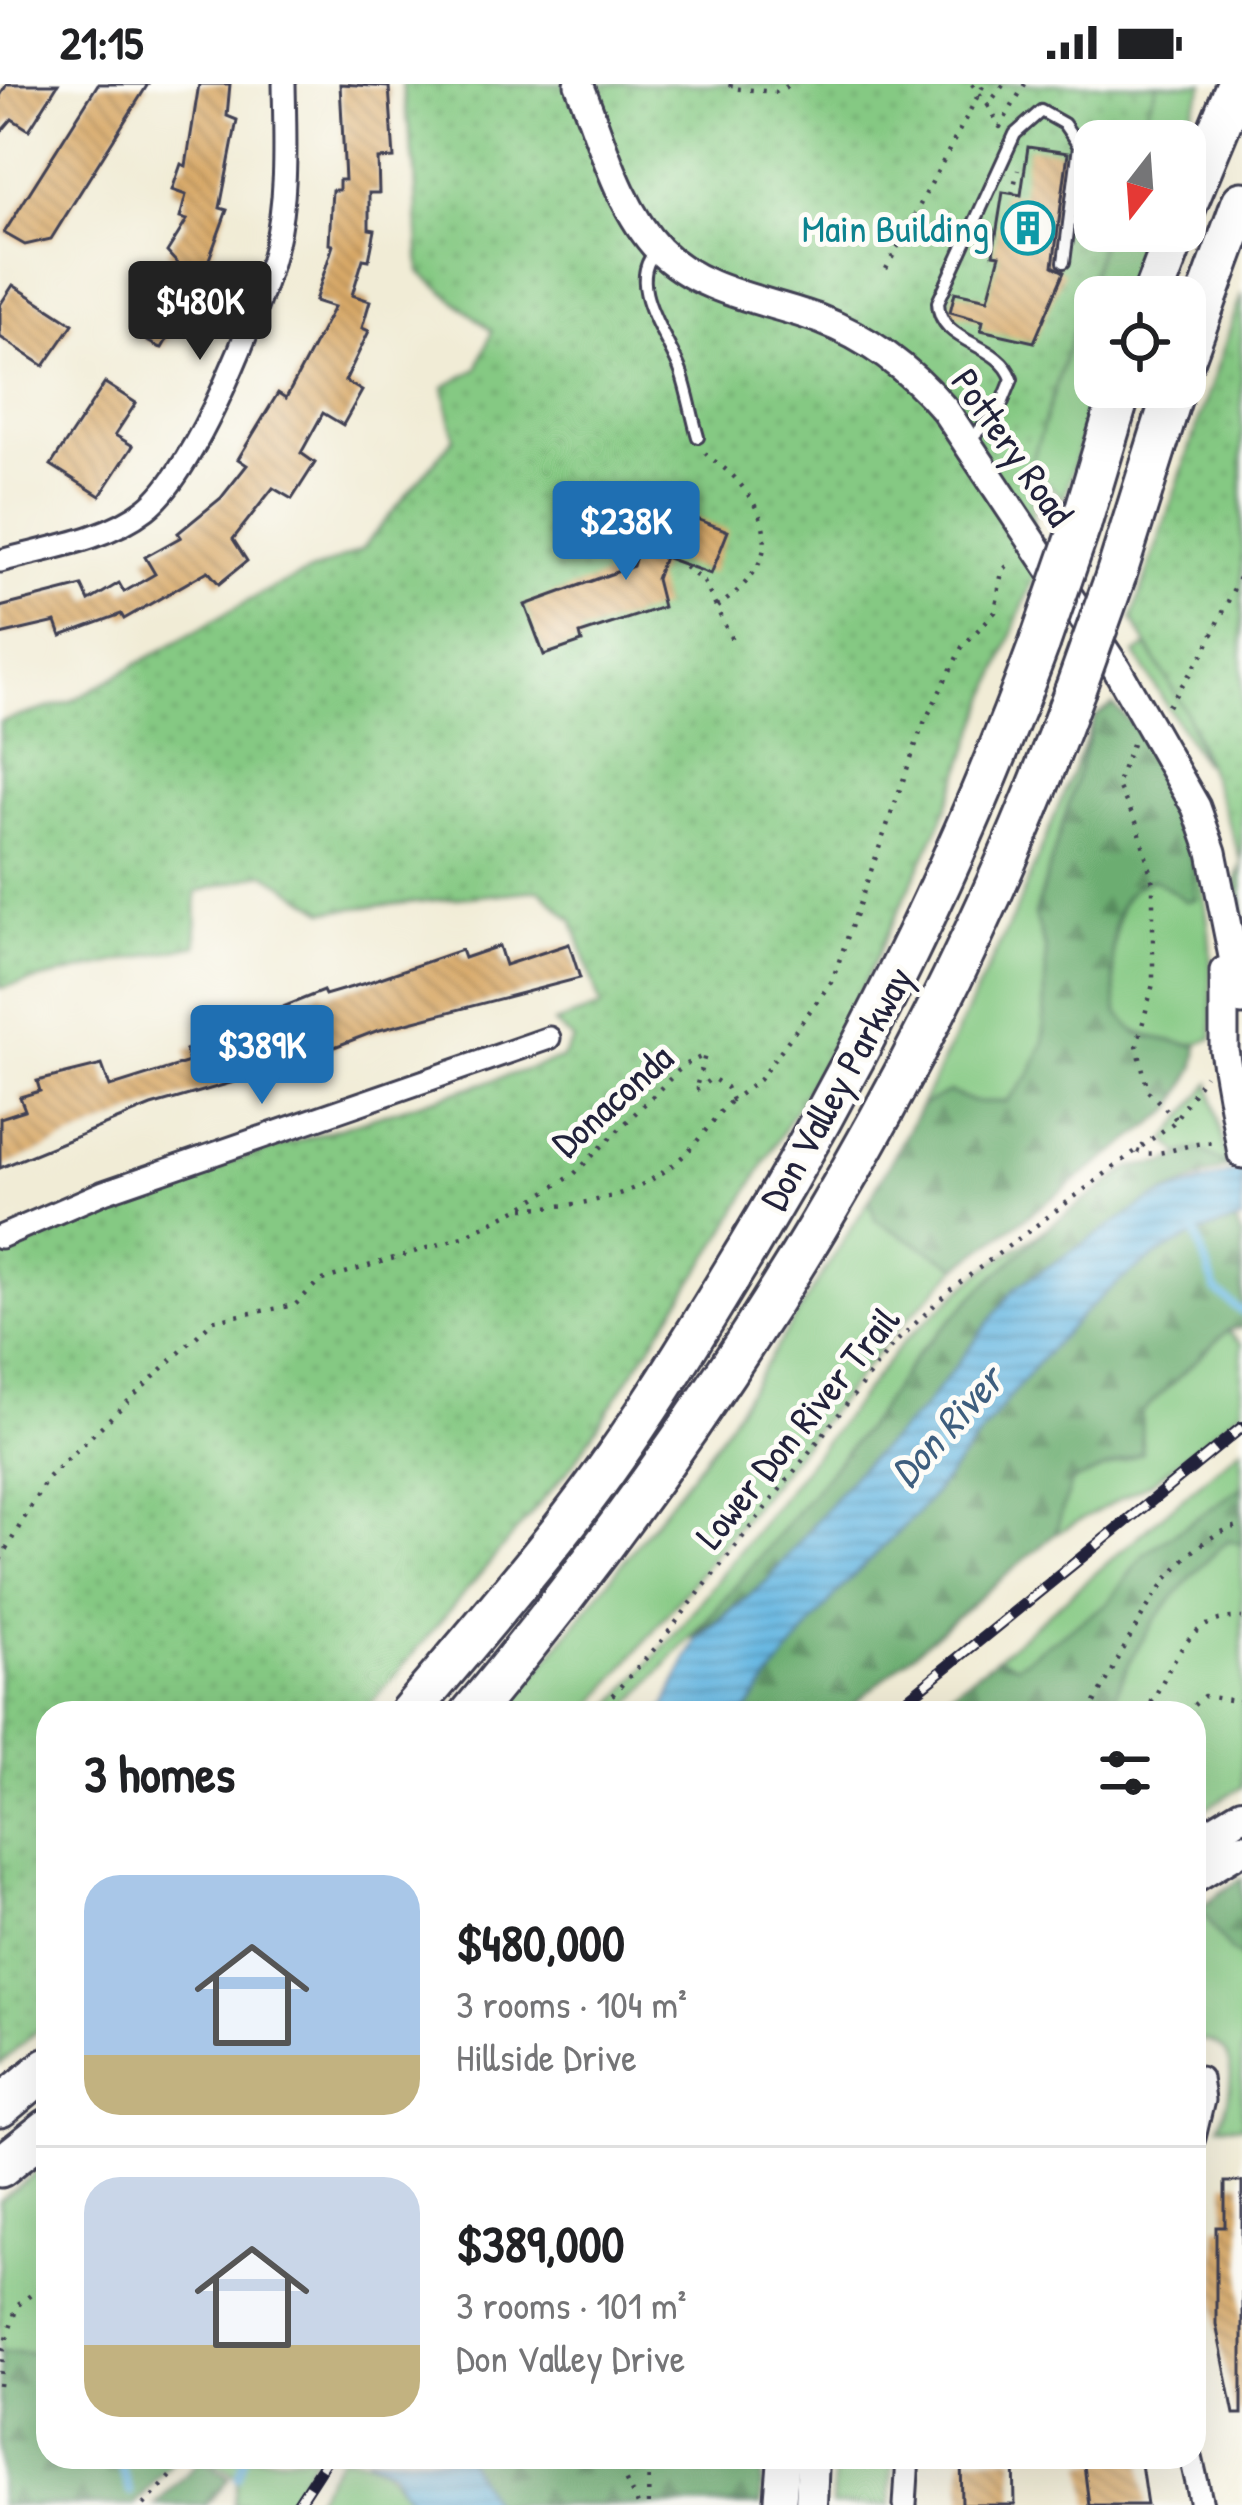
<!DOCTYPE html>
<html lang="en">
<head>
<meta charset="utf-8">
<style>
  :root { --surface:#fff; --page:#f2f2f2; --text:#202124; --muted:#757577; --line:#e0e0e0; --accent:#1f6fb2 }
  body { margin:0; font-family:"Patrick Hand",sans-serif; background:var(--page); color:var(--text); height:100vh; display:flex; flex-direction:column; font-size:45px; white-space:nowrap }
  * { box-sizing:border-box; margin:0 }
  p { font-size:39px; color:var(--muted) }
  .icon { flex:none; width:66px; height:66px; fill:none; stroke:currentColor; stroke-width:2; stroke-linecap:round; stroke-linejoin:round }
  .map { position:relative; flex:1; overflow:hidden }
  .side { position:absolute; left:36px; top:1617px; width:1170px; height:768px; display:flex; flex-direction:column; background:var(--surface); border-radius:36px; box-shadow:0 12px 48px #0002 }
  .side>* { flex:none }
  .needle { width:78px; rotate:197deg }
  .fabs { position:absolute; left:1074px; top:36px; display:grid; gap:24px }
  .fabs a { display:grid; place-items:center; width:132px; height:132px; border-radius:24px; background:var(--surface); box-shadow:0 12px 48px #0002; font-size:60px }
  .price { position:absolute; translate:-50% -102px; padding:0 27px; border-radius:12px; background:var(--accent); color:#fff; font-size:39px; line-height:78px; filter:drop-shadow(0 3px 6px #0008) }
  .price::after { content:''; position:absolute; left:50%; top:72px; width:36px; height:27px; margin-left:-18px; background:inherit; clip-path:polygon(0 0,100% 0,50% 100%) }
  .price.current { background:#222; color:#fff }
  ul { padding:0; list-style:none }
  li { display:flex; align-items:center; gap:36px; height:300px; padding:0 48px }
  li+li { border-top:3px solid var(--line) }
  li span { display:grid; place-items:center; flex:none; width:336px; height:240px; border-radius:36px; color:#555 }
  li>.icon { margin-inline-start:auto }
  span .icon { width:144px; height:144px; fill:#fffc; stroke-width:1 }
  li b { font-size:51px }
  h2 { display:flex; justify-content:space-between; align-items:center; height:144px; padding:0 48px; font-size:51px }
  .status { display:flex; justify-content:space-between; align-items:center; height:84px; padding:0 60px; background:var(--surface); direction:ltr }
  .status svg { height:33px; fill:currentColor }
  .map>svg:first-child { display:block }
</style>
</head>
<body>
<div class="status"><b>21:15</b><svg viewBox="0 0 49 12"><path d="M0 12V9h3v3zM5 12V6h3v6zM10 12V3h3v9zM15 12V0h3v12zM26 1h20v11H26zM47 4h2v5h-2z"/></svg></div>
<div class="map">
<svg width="1242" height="2421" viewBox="0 0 1242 2421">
  <defs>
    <pattern id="forest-firs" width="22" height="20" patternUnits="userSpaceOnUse" patternTransform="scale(3)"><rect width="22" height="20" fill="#6cad71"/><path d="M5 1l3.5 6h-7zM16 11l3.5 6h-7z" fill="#588c5e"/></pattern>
    <pattern id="park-dots" width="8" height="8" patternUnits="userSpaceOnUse" patternTransform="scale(3)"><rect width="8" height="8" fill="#85c983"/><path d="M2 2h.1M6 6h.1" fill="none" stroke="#73ac72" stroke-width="1.8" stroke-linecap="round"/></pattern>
    <pattern id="water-rules" width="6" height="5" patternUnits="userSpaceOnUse" patternTransform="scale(3)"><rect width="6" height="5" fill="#67b8e2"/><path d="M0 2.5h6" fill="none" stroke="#5495b8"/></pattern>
    <pattern id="building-back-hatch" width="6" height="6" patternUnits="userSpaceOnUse" patternTransform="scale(3)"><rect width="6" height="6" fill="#d8a967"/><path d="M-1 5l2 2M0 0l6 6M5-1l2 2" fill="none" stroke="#af8956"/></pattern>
  </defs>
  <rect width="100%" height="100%" fill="#fdfcf7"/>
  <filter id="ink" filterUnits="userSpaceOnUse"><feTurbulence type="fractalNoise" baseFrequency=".00833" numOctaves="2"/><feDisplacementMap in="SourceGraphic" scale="24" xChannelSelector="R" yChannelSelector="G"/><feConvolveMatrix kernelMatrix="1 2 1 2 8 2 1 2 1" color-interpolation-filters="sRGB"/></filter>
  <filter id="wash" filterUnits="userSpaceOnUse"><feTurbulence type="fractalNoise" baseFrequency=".004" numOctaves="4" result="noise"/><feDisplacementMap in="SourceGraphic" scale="48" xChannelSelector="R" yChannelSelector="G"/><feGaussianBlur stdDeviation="2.7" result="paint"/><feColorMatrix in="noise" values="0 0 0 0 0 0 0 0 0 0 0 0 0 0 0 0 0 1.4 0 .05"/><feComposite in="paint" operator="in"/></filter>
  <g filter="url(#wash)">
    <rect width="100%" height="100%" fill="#f1ecd6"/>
    <!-- grass -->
    <g fill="#85c983" stroke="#54765f" stroke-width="3">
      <path d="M1157 0H1204L1179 57H1135Z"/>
      <path d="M1105 147H1145L1123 213H1095L1096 303 1064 415 1030 383Z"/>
      <path d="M1147 562 1185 626 1203 680 1135 570Z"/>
      <path d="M1095 633 1035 830 1046 867 1044 958 1030 991 1006 1018H974L949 1008 921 1022 1015 829Z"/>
      <path d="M1192 769C1215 830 1210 890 1213 954 1196 963 1187 960 1168 956 1148 952 1130 950 1119 930 1105 904 1114 823 1131 800L1154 795 1186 817 1196 815Z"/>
      <path d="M1210 999 1228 1082 1199 1065 1180 1070 1166 1056Z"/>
      <path d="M870 1115 876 1136 958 1183 889 1254 587 1629H506L717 1357Z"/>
      <path d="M1051 1141 918 1269 876 1331 761 1474 623 1629H605L674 1551 903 1258 980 1189Z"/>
      <path d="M1228 1246 1242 1260V1325L1155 1396 1055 1450 1070 1398 1141 1369V1329Z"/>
      <path d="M1242 1363V1403L1144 1470 1108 1519 1017 1581 997 1574Z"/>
      <path d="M1229 1456 1242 1460V1703L1194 1731V1629H1110C1129 1559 1176 1504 1229 1456Z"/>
      <path d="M1200 1823 1229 1866 1242 1874V2042L1219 2041C1234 2008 1242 1952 1194 1957V1826Z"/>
      <path d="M48 2079V2269L0 2268V2117Z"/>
      <path d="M203 2373H315L285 2421H233L238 2394Z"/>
      <path d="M340 2373C378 2373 393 2389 411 2421H311Z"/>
      <path d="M836 2373H893L890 2421H832Z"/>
    </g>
    <!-- forest -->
    <g fill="url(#forest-firs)" stroke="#476856" stroke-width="3">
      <path d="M1113 621C1168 670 1190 744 1196 815L1186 817 1154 795C1099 807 1114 882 1117 928L1137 950 1198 962 1196 982 1172 1026 958 1183 875 1136 870 1115 921 1022 949 1008 974 1018H1006L1030 991 1044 958 1046 867 1035 831 1095 633Z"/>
      <path d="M1199 1065 1228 1082 1153 1115 1015 1204 922 1326 856 1388 767 1497 692 1555 876 1331 918 1269 985 1201 1051 1141 1131 1083 1164 1079Z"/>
      <path d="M1236 1138 1242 1154V1244L1228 1246 1141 1329 1142 1369 1071 1398 1055 1450 843 1629H745C775 1588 806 1544 840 1506 867 1476 898 1451 924 1421 1014 1317 1093 1171 1236 1138Z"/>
      <path d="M1242 1403V1460L1228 1456C1176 1505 1129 1559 1110 1629H923L997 1574 1017 1581 1108 1519 1144 1470Z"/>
      <path d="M1242 1794V1874L1229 1866 1200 1823Z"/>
      <path d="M0 2268 48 2269V2373H177L134 2421H0Z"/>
      <path d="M466 2373H762L761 2421H493Z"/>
      <path d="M201 2376 229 2394 206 2421H155Z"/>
    </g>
    <!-- park -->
    <g fill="url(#park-dots)" stroke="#54765f" stroke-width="3">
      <path d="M402 0H1157L1135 57H1095V147H1105L1030 383 1036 487 942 736 848 933 725 1148 573 1380 363 1629H48V1937L0 1980V1173L224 1080 561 975 573 956 554 939 601 923 573 837 540 806 325 827 265 789 196 808 197 861 0 904V638L70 618 268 506 361 466 454 354 444 303 477 285 492 247 420 188 415 83Z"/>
      <path d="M1242 209V833L1236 798 1242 779 1222 721 1185 626 1132 535Z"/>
    </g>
    <!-- water -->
    <g fill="url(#water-rules)" stroke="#446d8e" stroke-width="3">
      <path d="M1242 1085V1136C1095 1170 1015 1315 923 1422 897 1452 866 1477 840 1506 806 1545 775 1588 745 1629H653L665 1623 696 1556 767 1497 856 1388 922 1326 1015 1204 1153 1115Z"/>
      <path d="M365 2373H466L493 2421H411L392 2387Z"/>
    </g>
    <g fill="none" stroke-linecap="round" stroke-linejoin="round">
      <!-- stream -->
      <g stroke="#67b8e2" stroke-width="8">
        <path d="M1195 1147 1216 1207 1242 1228"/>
        <path d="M118 2373 130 2408"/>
        <path d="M238 2394 245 2373"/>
      </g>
    </g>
    <g id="blocks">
      <!-- building -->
      <g fill="url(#building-back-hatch)">
        <path d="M7 0H58L29 46 12 35 0 49V12Z"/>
        <path d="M98 0H148L51 155 25 161 4 149Z"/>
        <path d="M199 0H230L227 32 237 36 220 124 227 126 201 197 162 264 158 263 142 254 147 246 142 243 177 179 167 168 187 136 180 134 186 111 172 106 181 80 186 82Z"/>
        <path d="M340 0 389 3 394 74 378 75 379 109H369V145L375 146 369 176 363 175 352 211 370 217 362 244 369 247 345 297 362 307 343 341 323 329 301 369 315 379 292 415 273 404 233 455 247 477 219 500 208 487 124 535 121 530 61 552 56 538 0 551V523L82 502 89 517 119 499 124 508 155 490 145 473 181 453 178 449 221 414 247 381 238 375 278 309 286 314 334 223 315 217 333 161 329 160 332 106H339V96H345Z"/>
        <path d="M1028 63 1068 69 1053 182 1064 188 1034 258 981 246 983 237 950 228 955 208 988 215 1000 171 993 170 1003 108 1021 111Z"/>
        <path d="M13 201 73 240 44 282 0 253V221Z"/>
        <path d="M105 299 136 319 115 351 133 362 100 412 51 381Z"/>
        <path d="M679 428 728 447 711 490 664 473 656 495 663 523 580 550 582 558 544 571 525 521 633 482 648 432 674 441Z"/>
        <path d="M569 860 580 894 376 947 269 988 151 1022 0 1084V1034L25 1026 20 1013 40 1007 37 997 102 981 110 1003 189 978 185 966 201 961 200 956 323 907 325 911 369 898 461 866 464 874 499 862 505 881Z"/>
        <path d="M1225 2098H1242V2330H1234L1216 2240V2143H1225Z"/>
        <path d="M961 2373H1014L1015 2421H962Z"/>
        <path d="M1124 2373H1140L1147 2421H1089L1084 2381Z"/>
      </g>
    </g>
  </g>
  <g filter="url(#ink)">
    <use href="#blocks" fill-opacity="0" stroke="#414052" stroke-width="3"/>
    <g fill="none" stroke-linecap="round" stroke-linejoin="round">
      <!-- service casing -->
      <g stroke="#414052" stroke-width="16">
        <g id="service">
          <path d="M657 166C623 199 669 254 681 288 688 309 692 332 698 353"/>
          <path d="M970 355 999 327 1012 295C999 257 939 261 938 218L1015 50 1041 27 1064 40 1079 62 1064 178"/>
        </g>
      </g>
      <!-- minor casing -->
      <g stroke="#414052" stroke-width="27">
        <g id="minor">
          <path d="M0 477C48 464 106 456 146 425 195 388 260 226 275 164 288 111 285 55 284 0"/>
          <path d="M0 1153 104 1108 549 954"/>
          <path d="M1194 2054 1203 2016 1200 1994"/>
          <path d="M1191 2373 1202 2421"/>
          <path d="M905 2421 908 2373"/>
        </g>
      </g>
      <!-- tertiary casing -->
      <g stroke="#414052" stroke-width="33">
        <g id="tertiary">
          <path d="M579 0C601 54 618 123 659 166 702 209 764 215 819 235 869 254 910 285 945 326L1117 585 1196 723 1212 768 1242 917"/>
          <path d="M1224 887V966L1242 1070"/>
        </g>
      </g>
      <!-- secondary casing -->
      <g stroke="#414052" stroke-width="36">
        <g id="secondary">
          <path d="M1194 1759 1242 1730"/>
          <path d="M1194 1793 1242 1764"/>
          <path d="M780 2421 784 2373"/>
          <path d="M811 2421 813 2373"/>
        </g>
      </g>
      <!-- motorway casing -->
      <g stroke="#414052" stroke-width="45">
        <g id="motorway">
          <path d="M1185 125 1237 0"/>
          <path d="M1152 213 1177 147"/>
          <path d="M1185 274 1242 118"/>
          <path d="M1081 440 1122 303"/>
          <path d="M1116 491 1175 303"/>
          <path d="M409 1629C464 1564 520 1500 572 1432 637 1348 692 1256 747 1165 864 970 962 772 1040 558"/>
          <path d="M471 1629C726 1324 938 980 1075 606"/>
          <path d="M0 2023 48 1983"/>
          <path d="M0 2083 48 2045"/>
        </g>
      </g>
      <!-- path -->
      <g stroke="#414052" stroke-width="4.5" stroke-dasharray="3 9" stroke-linecap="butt">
        <path d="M731 0 730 4 775 8 792 0"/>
        <path d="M972 0 988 21 1004 0"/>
        <path d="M988 21 1000 43 1025 0"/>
        <path d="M1012 110 1018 86"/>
        <path d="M886 185 984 0"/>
        <path d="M705 369C714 378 726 384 735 394 782 448 771 485 717 523"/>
        <path d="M685 483 704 498 734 560"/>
        <path d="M1168 622 1205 567 1242 487"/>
        <path d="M1132 660 1117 700 1138 742 1153 799V900L1137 961 1148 1007 1176 1035"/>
        <path d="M1137 1067C1160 1076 1187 1057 1213 1059"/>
        <path d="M524 1124C582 1122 638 1114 682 1073 701 1056 713 1033 732 1016"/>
        <path d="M0 1476 48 1393 214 1236 295 1221 319 1197 463 1153 520 1124 573 1091 684 981 705 971 695 1007 712 994 726 1003 732 1016 759 996 832 897 922 643 962 563 995 528 1002 487 1013 476"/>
        <path d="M596 1629 659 1560 893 1261 950 1206 1173 1039 1205 991"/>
        <path d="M1089 1629C1126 1567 1166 1458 1242 1441"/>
        <path d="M1145 1629C1172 1588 1183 1530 1242 1534"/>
        <path d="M1185 1629 1204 1612 1242 1618"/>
        <path d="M0 2302 4 2264 17 2222 48 2197"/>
        <path d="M629 2373 625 2395 638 2421"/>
        <path d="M144 2421 189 2373"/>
        <path d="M648 2421 649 2373"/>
      </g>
      <!-- service -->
      <use href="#service" stroke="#fff" stroke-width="10"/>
      <!-- minor -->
      <use href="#minor" stroke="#fff" stroke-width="21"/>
      <!-- tertiary -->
      <use href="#tertiary" stroke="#fff" stroke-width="27"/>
      <!-- secondary -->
      <use href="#secondary" stroke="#fff" stroke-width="30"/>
      <!-- motorway -->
      <use href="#motorway" stroke="#fff" stroke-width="39"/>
      <!-- rail casing -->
      <g stroke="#22223b" stroke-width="12">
        <g id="rail">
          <path d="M890 1629 1242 1343"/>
          <path d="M297 2421 328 2373"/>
        </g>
      </g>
      <!-- rail -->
      <use href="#rail" stroke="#fdfcf7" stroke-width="8" stroke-dasharray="22" stroke-linecap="butt"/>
      <!-- motorway-bridge casing -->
      <g stroke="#414052" stroke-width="45" stroke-linecap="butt">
        <g id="motorway-bridge">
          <path d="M1040 558 1081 440"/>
          <path d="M1075 606 1116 491"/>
        </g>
      </g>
      <!-- motorway-bridge -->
      <use href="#motorway-bridge" stroke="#fff" stroke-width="39"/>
    </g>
  </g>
  <!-- icons -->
  <defs>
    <g id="building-ring" transform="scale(2.7)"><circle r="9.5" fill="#fdfcf7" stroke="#0f9aa8" stroke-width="1.5"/><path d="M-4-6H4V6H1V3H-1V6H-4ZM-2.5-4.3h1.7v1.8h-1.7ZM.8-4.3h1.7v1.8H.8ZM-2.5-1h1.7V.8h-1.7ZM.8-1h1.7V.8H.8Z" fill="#0f9aa8"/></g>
  </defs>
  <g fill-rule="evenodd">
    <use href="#building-ring" x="1028" y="144"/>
  </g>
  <g text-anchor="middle" stroke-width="10" stroke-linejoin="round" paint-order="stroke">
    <!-- culture labels -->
    <g font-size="39" fill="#0d838f" stroke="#fdfcf7" text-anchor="end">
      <text x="989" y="158">Main Building</text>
    </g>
    <!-- street labels -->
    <g font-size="39" fill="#22223b" stroke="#fdfcf7">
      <text transform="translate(1013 363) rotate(55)" y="14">Pottery Road</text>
      <text transform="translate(836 1004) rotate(-61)" y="14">Don Valley Parkway</text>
      <text transform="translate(612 1016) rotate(-42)" y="14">Donaconda</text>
      <text transform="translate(797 1343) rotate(-51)" y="14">Lower Don River Trail</text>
    </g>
    <!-- water labels -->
    <g font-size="42" font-style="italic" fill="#3e5e7e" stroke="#fdfcf7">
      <text transform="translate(946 1342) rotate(-48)" y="15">Don River</text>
    </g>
  </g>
</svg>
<div class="fabs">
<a><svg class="needle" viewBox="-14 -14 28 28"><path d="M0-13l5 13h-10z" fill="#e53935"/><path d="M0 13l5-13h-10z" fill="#757577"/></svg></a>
<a><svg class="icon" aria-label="locate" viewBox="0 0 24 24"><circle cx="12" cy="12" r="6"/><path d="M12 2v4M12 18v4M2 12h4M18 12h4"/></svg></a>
</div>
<b class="price current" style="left:200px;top:279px">$480K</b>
<b class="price" style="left:626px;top:499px">$238K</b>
<b class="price" style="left:262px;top:1023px">$389K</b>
<section class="side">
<h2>3 homes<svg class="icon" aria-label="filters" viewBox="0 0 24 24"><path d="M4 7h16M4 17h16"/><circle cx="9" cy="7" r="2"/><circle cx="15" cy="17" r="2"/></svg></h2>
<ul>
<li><span style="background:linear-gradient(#a9c7e8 75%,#c2b280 0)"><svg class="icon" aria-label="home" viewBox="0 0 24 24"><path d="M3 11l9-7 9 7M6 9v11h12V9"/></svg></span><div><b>$480,000</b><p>3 rooms · 104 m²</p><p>Hillside Drive</p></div></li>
<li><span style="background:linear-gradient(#c9d6e8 70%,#c2b280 0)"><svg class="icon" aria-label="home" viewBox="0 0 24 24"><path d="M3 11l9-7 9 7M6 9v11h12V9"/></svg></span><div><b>$389,000</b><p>3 rooms · 101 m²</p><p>Don Valley Drive</p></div></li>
</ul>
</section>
</div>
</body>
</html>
